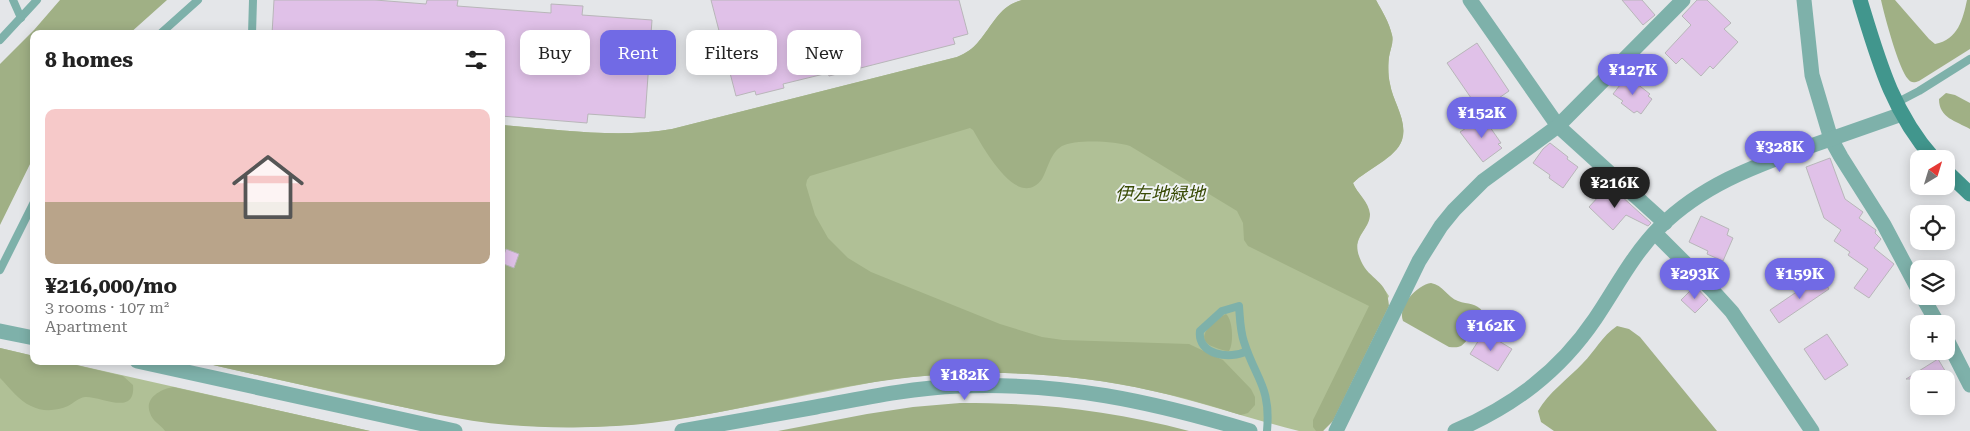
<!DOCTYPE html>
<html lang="en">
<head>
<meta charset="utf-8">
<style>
  :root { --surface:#fff; --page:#f6f6f6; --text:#222; --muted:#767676; --line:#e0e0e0; --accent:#716ae5 }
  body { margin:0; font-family:"Roboto Serif","Noto Sans JP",serif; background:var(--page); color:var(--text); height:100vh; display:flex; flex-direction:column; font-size:19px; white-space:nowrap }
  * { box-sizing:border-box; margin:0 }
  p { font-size:16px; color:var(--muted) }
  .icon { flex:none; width:28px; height:28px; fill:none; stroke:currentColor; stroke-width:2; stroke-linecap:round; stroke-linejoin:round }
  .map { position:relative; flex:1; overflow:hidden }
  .panel { position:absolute; left:30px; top:30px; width:475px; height:335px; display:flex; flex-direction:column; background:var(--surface); border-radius:10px; box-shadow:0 2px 12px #0003 }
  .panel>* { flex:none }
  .banner { position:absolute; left:520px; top:30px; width:475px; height:45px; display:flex; gap:10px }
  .needle { width:32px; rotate:38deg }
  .tools { position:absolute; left:1910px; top:150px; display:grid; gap:10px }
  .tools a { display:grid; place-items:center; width:45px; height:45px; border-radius:10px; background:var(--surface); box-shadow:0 2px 12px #0003; font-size:25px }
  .price { position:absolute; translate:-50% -42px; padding:0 11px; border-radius:18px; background:var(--accent); color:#fff; font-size:16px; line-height:32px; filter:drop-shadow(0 1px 2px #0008) }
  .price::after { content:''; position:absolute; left:50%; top:30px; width:15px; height:11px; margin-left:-8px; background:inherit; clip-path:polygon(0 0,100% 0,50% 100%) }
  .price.current { background:#222; color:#fff }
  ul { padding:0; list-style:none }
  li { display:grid; align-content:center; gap:10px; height:265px; padding:0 15px }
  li+li { border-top:1px solid var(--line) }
  li span { display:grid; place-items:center; height:155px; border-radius:10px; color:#555 }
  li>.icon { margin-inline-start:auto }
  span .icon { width:90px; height:90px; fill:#fffc; stroke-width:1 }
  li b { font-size:21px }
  h2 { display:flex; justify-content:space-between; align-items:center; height:60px; padding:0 15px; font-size:21px }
  .pill { padding:0 18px; border-radius:10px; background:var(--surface); box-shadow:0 2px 12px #0003; font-size:18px; line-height:45px }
  .pill.current { background:var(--accent); color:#fff }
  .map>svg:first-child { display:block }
</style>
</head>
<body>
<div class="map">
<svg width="1970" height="431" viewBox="0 0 1970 431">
  <rect width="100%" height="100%" fill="#e4e6e9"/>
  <!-- green -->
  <g fill="#b0c096">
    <path d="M1022 0H1376C1382 11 1389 22 1392 35 1394 42 1390 50 1389 57 1388 65 1388 76 1390 84 1393 102 1408 121 1402 140 1396 158 1367 169 1353 183 1357 194 1368 201 1369 213 1371 230 1347 240 1361 264 1368 275 1381 283 1389 296L1323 431H1299C1250 419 1202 402 1153 391 1074 373 992 369 912 377 878 380 845 388 812 394 730 410 646 429 561 427 488 426 421 411 350 396 299 384 247 373 196 361H501V125C557 129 616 139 672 129L957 57C966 53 973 49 979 41 993 25 999 6 1022 0Z"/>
    <path d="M0 348 34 356V361H59L370 431H0Z"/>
  </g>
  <!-- forest -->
  <g fill="#a0b085">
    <path d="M60 0H167L129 34H34V156L0 225V64L34 30Z"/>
    <path d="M1022 0H1376C1382 11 1389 22 1392 35 1394 42 1390 50 1389 57 1388 65 1388 76 1390 84 1393 102 1408 121 1402 140 1396 158 1367 169 1353 183 1357 193 1369 202 1370 214 1370 232 1349 235 1361 261 1369 280 1388 280 1389 306L1333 421 1323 431H1316L1313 427V420L1369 306 1248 246 1244 240 1243 223 1237 211 1130 146C1116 141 1075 139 1062 146 1050 153 1048 169 1042 179 1018 212 983 147 973 130L970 128 810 176 807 180 806 185 815 215 828 238 848 258 871 272 1000 324 1042 337 1063 340 1189 344 1223 360 1251 389 1255 397V405L1248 413 1241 415C1212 406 1183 397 1153 391 1058 369 959 368 862 384 780 397 699 421 616 426 580 428 544 428 509 425 460 421 411 409 363 398 307 386 252 374 196 361H501V125C557 129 616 139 672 129L957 57C966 53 973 49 979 41 993 25 999 6 1022 0Z"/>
    <path d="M1881 0H1895L1929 39 1935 44C1958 40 1963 19 1967 0H1970V49L1919 81C1914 83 1911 83 1908 79 1899 70 1884 14 1881 0Z"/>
    <path d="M1946 93 1955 95 1970 103V129C1956 121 1939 118 1939 99Z"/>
    <path d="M1431 283C1443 285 1447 297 1458 301 1468 305 1476 302 1483 312 1484 320 1468 341 1461 346 1457 348 1453 347 1449 347L1403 321C1397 306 1417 285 1431 283Z"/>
    <path d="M1226 314C1233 320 1234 344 1229 351 1224 351 1219 349 1214 347 1191 339 1214 320 1226 314Z"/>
    <path d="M1617 326 1629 329 1640 337 1717 431H1554L1541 422 1538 411C1548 393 1569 378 1583 363 1595 351 1602 336 1617 326Z"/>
    <path d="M0 348 34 356V361H59L123 376 133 385C136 417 101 396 85 397 78 398 74 403 68 406 57 411 42 412 31 406 19 401 9 387 0 378Z"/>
    <path d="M173 387 370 431H165C161 425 152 421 150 413 144 398 161 389 173 387Z"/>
    <path d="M960 403C1042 403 1109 410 1189 431H778L867 414 913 407Z"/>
  </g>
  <!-- building -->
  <g fill="#e0c1e8" stroke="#b8b6b9">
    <path d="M274 0H375L426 4 427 0H458L457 6 551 13V4L583 6 582 15 652 20 645 118 588 114 587 123 501 116V34H272Z"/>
    <path d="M711 0H959L968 34 953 38 955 44 829 76 828 73 783 84 784 88 756 95 755 91 736 96Z"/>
    <path d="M1622 0H1642L1655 15 1643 25Z"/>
    <path d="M1697 0H1707L1731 23 1724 29 1738 42 1713 69 1710 66 1701 76 1682 58 1676 64 1665 53 1691 25 1682 16Z"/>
    <path d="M1477 43 1509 91 1480 111 1447 63Z"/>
    <path d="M1627 76 1650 94 1648 96 1652 99 1641 114 1637 111 1634 113 1621 103 1623 101 1613 94Z"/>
    <path d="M1483 117 1501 143 1498 144 1502 148 1483 162 1460 132Z"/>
    <path d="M1550 143 1568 157 1567 159 1578 167 1563 188 1549 178 1550 175 1533 163 1543 149Z"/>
    <path d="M1830 158 1845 199 1863 212 1859 218 1876 230 1875 233 1881 239 1874 248 1894 264 1869 298 1854 288 1868 269 1848 255 1850 252 1834 241 1841 230 1824 218 1806 167Z"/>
    <path d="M1609 185 1651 223 1648 226 1626 215 1613 230 1589 207Z"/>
    <path d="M1701 216 1729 229 1727 235 1733 238 1723 261 1707 254 1708 251 1689 242Z"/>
    <path d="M506 249 519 254 514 268 501 263Z"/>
    <path d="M1820 276 1829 289 1779 323 1770 310Z"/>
    <path d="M1695 286 1708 300 1695 313 1681 300Z"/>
    <path d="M1484 332 1512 349 1498 371 1470 354Z"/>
    <path d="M1827 334 1848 365 1825 380 1804 349Z"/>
    <path d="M1938 359 1950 379H1906Z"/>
  </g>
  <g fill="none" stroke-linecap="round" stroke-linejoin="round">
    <!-- service -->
    <g stroke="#7eb1aa" stroke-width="8">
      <path d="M13 0 21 18"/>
      <path d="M160 34 198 0"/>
      <path d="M252 34 253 0"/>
      <path d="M0 40 37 0"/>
      <path d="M1896 103 1919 91 1970 59"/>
      <path d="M0 270 34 202"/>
      <path d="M1247 351C1230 360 1197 355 1200 331L1222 311 1239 306C1240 318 1240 330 1244 342 1256 380 1271 386 1267 431"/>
    </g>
    <!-- minor -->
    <g stroke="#7eb1aa" stroke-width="15">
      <path d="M1470 0 1558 126 1665 223"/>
      <path d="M1804 0 1812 75 1831 139 1841 157 1884 225 1919 291"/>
      <path d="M1655 233 1712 290 1732 312 1812 431"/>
      <path d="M1922 296 1938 324"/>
      <path d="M1946 338 1970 385"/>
      <path d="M1336 431 1419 261 1441 226 1454 210 1483 181 1558 126 1683 0"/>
    </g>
    <!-- tertiary -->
    <g stroke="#7eb1aa" stroke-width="15">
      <path d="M0 331 34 338"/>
      <path d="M137 361 455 431"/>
      <path d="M682 431C726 423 771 415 816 407 864 398 910 388 959 386 1062 382 1151 401 1250 431"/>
      <path d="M1455 431C1513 406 1559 372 1595 319 1616 288 1633 254 1660 227 1701 186 1752 167 1805 148 1837 137 1870 125 1902 114"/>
    </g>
    <!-- secondary -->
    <g stroke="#41968d" stroke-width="15">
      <path d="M1860 0C1878 59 1892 112 1934 159"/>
      <path d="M1946 171 1970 194"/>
    </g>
  </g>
  <g text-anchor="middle" stroke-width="4" stroke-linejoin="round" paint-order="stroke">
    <!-- park labels -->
    <g font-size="18" font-style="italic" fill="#384a04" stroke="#f1f4f6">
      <text x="1160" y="200">伊左地緑地</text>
    </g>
  </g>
</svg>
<div class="tools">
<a><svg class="needle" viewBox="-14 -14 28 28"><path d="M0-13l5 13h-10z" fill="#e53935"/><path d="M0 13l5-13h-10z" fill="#767676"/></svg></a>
<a><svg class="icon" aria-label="locate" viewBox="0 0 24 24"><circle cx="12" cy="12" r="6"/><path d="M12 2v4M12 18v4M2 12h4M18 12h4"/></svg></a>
<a><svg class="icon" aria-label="layers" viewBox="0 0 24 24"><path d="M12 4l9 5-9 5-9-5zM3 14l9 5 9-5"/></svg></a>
<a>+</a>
<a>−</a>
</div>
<b class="price" style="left:1633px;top:96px">¥127K</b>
<b class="price" style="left:1482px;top:139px">¥152K</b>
<b class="price" style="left:1780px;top:173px">¥328K</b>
<b class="price current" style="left:1615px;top:209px">¥216K</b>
<b class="price" style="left:1695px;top:300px">¥293K</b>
<b class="price" style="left:1800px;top:300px">¥159K</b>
<b class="price" style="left:1491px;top:352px">¥162K</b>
<b class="price" style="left:965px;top:401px">¥182K</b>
<div class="banner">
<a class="pill">Buy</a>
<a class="pill current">Rent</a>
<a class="pill">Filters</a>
<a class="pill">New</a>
</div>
<section class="panel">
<h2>8 homes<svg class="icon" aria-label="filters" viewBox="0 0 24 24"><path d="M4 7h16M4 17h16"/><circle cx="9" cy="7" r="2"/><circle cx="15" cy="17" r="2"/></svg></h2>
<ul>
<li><span style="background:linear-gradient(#f6c9c9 60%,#b9a48a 0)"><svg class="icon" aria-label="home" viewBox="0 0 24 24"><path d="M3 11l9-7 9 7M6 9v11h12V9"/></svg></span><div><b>¥216,000/mo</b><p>3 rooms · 107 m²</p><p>Apartment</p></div></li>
</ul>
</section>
</div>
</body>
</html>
